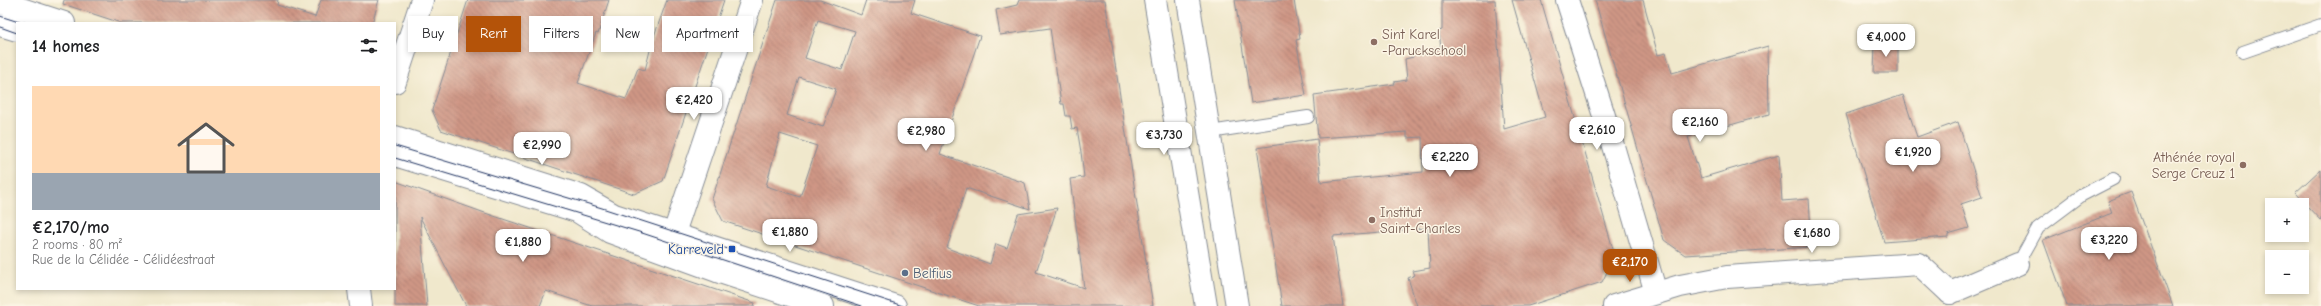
<!DOCTYPE html>
<html lang="en">
<head>
<meta charset="utf-8">
<style>
  :root { --surface:#fff; --page:#f2f2f2; --text:#202124; --muted:#757577; --line:#e0e0e0; --accent:#b45309 }
  body { margin:0; font-family:"Comic Neue",sans-serif; background:var(--page); color:var(--text); height:100vh; display:flex; flex-direction:column; font-size:15px; white-space:nowrap }
  * { box-sizing:border-box; margin:0 }
  p { font-size:13px; color:var(--muted) }
  .icon { flex:none; width:22px; height:22px; fill:none; stroke:currentColor; stroke-width:2; stroke-linecap:round; stroke-linejoin:round }
  .map { position:relative; flex:1; overflow:hidden }
  .sheet { position:absolute; left:16px; top:22px; width:380px; height:268px; display:flex; flex-direction:column; background:var(--surface); border-radius:0px; box-shadow:0 2px 6px #0003 }
  .sheet>* { flex:none }
  .guide { position:absolute; left:408px; top:16px; width:380px; height:36px; display:flex; gap:8px }
  .buttons { position:absolute; left:2265px; top:198px; display:grid; gap:8px }
  .buttons a { display:grid; place-items:center; width:44px; height:44px; border-radius:0px; background:var(--surface); box-shadow:0 2px 6px #0003; font-size:20px }
  .price { position:absolute; translate:-50% -34px; padding:0 9px; border-radius:8px; background:#fff; color:#222; font-size:13px; line-height:26px; filter:drop-shadow(0 1px 2px #0008) }
  .price::after { content:''; position:absolute; left:50%; top:24px; width:12px; height:9px; margin-left:-6px; background:inherit; clip-path:polygon(0 0,100% 0,50% 100%) }
  .price.selected { background:var(--accent); color:#fff }
  ul { padding:0; list-style:none }
  li { display:grid; align-content:center; gap:8px; height:212px; padding:0 16px }
  li+li { border-top:1px solid var(--line) }
  li span { display:grid; place-items:center; height:124px; border-radius:0px; color:#555 }
  li>.icon { margin-inline-start:auto }
  span .icon { width:72px; height:72px; fill:#fffc; stroke-width:1 }
  li b { font-size:17px }
  h2 { display:flex; justify-content:space-between; align-items:center; height:48px; padding:0 16px; font-size:17px }
  .tag { padding:0 14px; border-radius:0px; background:var(--surface); box-shadow:0 2px 6px #0003; font-size:14px; line-height:36px }
  .tag.selected { background:var(--accent); color:#fff }
  .map>svg:first-child { display:block }
</style>
</head>
<body>
<div class="map">
<svg width="2321" height="306" viewBox="0 0 2321 306">
  <defs>
    <pattern id="building-back-hatch" width="6" height="6" patternUnits="userSpaceOnUse"><rect width="6" height="6" fill="#cf9685"/><path d="M-1 5l2 2M0 0l6 6M5-1l2 2" fill="none" stroke="#a77b70"/></pattern>
  </defs>
  <rect width="100%" height="100%" fill="#fcf5e5"/>
  <filter id="ink" filterUnits="userSpaceOnUse"><feTurbulence type="fractalNoise" baseFrequency=".025" numOctaves="2"/><feDisplacementMap in="SourceGraphic" scale="8" xChannelSelector="R" yChannelSelector="G"/><feConvolveMatrix kernelMatrix="1 2 1 2 8 2 1 2 1" color-interpolation-filters="sRGB"/></filter>
  <filter id="wash" filterUnits="userSpaceOnUse"><feTurbulence type="fractalNoise" baseFrequency=".012" numOctaves="4" result="noise"/><feDisplacementMap in="SourceGraphic" scale="16" xChannelSelector="R" yChannelSelector="G"/><feGaussianBlur stdDeviation="0.9" result="paint"/><feColorMatrix in="noise" values="0 0 0 0 0 0 0 0 0 0 0 0 0 0 0 0 0 1.4 0 .05"/><feComposite in="paint" operator="in"/></filter>
  <g filter="url(#wash)">
    <rect width="100%" height="100%" fill="#f0e8cc"/>
    <g id="blocks">
      <!-- building -->
      <g fill="url(#building-back-hatch)" fill-rule="evenodd">
        <path d="M64 0H278L277 5 315 17 321 0H379L372 23H121L63 4Z"/>
        <path d="M468 0H609L598 34 596 33 578 83 626 99 638 68 645 70 653 39 667 0H724L663 181 634 194 441 130 432 110Z"/>
        <path d="M777 0H820L861 15 866 0H915L911 13 980 36 940 154 1025 183 1030 209 966 188 947 248 990 264 996 244 1007 248 1018 214 1057 208 1036 272 1084 288 1070 179 1084 177 1081 152 1077 128 1072 129 1070 116H1066L1064 104H1061L1050 28 1000 35 996 10 1017 5 1019 0H1105L1153 306H979L723 221 712 199ZM818 20 855 31 842 70 805 58ZM799 77 836 89 823 127 787 115ZM780 134 817 146 800 197 766 186Z"/>
        <path d="M1235 0H1294L1300 39 1296 40 1306 95 1251 103Z"/>
        <path d="M1442 0H1495L1504 129 1545 117 1512 0H1541L1615 256 1602 282 1528 306H1417L1408 278 1415 275 1413 271 1430 268 1428 228 1333 236 1343 306H1282L1257 148 1317 139 1321 182 1423 172 1422 137 1407 138V132L1318 138 1314 95 1395 84 1394 82 1407 80 1405 59 1413 57V52L1441 49 1439 31 1442 30Z"/>
        <path d="M1595 0H1643L1658 55 1666 53 1672 73 1768 46 1769 114 1688 137 1701 178 1779 155 1782 201 1809 199 1812 247 1685 255 1664 240Z"/>
        <path d="M1875 43H1898V73H1874Z"/>
        <path d="M1903 95 1917 137 1958 122 1982 197 1961 204 1969 228 1948 234V237L1884 242 1846 114Z"/>
        <path d="M2321 169V221L2295 193Z"/>
        <path d="M395 181 485 213 755 303 754 306H592L546 291 540 306H466L420 217 427 306H395Z"/>
        <path d="M2131 192 2173 306H2067L2043 240 2112 213 2108 201Z"/>
      </g>
    </g>
  </g>
  <g filter="url(#ink)">
    <use href="#blocks" fill-opacity="0" stroke="#868c95" stroke-width="1"/>
    <g fill="none" stroke-linecap="round" stroke-linejoin="round">
      <!-- service casing -->
      <g stroke="#868c95" stroke-width="14">
        <g id="service">
          <path d="M2243 52 2321 25"/>
          <path d="M1210 132 1308 117"/>
          <path d="M2018 264 2038 228 2082 195 2113 179"/>
        </g>
      </g>
      <!-- minor casing -->
      <g stroke="#868c95" stroke-width="24">
        <g id="minor">
          <path d="M1567 0 1606 122 1656 293"/>
          <path d="M395 82 422 0"/>
          <path d="M668 251 752 0"/>
          <path d="M359 289 361 306"/>
          <path d="M1950 293 2018 264"/>
          <path d="M1614 306 1680 286 1727 277 1919 264 1950 293"/>
        </g>
      </g>
      <!-- tertiary casing -->
      <g stroke="#868c95" stroke-width="24">
        <g id="tertiary">
          <path d="M1155 0 1206 306"/>
          <path d="M1188 0 1237 306"/>
          <path d="M0 2 64 23"/>
          <path d="M0 25 17 30"/>
          <path d="M395 137 581 196 614 215 895 306"/>
          <path d="M395 155 577 211 610 232 717 271 823 306"/>
        </g>
      </g>
      <!-- service -->
      <use href="#service" stroke="#fff" stroke-width="12"/>
      <!-- minor -->
      <use href="#minor" stroke="#fff" stroke-width="22"/>
      <!-- tertiary -->
      <use href="#tertiary" stroke="#fff" stroke-width="22"/>
      <!-- tram -->
      <g stroke="#1b2f5e" stroke-width="1">
        <path d="M0 16 22 23"/>
        <path d="M0 27 17 33"/>
        <path d="M395 146 602 208 903 306"/>
        <path d="M395 158 639 232 862 306"/>
      </g>
    </g>
  </g>
  <!-- markers -->
  <g fill="#8d6e63" stroke="#fcf5e5" stroke-width="1.5">
    <circle cx="1374" cy="42" r="4"/>
    <circle cx="2243" cy="165" r="4"/>
    <circle cx="1372" cy="220" r="4"/>
  </g>
  <rect fill="#1a4fb4" stroke="#fcf5e5" stroke-width="1.5" x="728" y="245" width="8" height="8" rx="2"/>
  <circle fill="#5c6f8a" stroke="#fcf5e5" stroke-width="1.5" cx="905" cy="273" r="4"/>
  <g text-anchor="middle" stroke-width="3" stroke-linejoin="round" paint-order="stroke">
    <!-- education labels -->
    <g font-size="14" fill="#785e54" stroke="#fcf5e5" text-anchor="start">
      <text x="1382" y="39">Sint Karel<tspan x="1382" dy="16">-Paruckschool</tspan></text>
      <text x="2235" y="162" text-anchor="end">Athénée royal<tspan x="2235" dy="16">Serge Creuz 1</tspan></text>
      <text x="1380" y="217">Institut<tspan x="1380" dy="16">Saint-Charles</tspan></text>
    </g>
    <!-- transit labels -->
    <g font-size="14" fill="#164399" stroke="#fcf5e5" text-anchor="end">
      <text x="724" y="254">Karreveld</text>
    </g>
    <!-- service labels -->
    <g font-size="14" fill="#4e5e75" stroke="#fcf5e5" text-anchor="start">
      <text x="913" y="278">Belfius</text>
    </g>
  </g>
</svg>
<div class="buttons">
<a>+</a>
<a>−</a>
</div>
<b class="price" style="left:1886px;top:58px">€4,000</b>
<b class="price" style="left:694px;top:121px">€2,420</b>
<b class="price" style="left:1700px;top:143px">€2,160</b>
<b class="price" style="left:1597px;top:151px">€2,610</b>
<b class="price" style="left:926px;top:152px">€2,980</b>
<b class="price" style="left:1164px;top:156px">€3,730</b>
<b class="price" style="left:542px;top:166px">€2,990</b>
<b class="price" style="left:1913px;top:173px">€1,920</b>
<b class="price" style="left:1450px;top:178px">€2,220</b>
<b class="price" style="left:790px;top:253px">€1,880</b>
<b class="price" style="left:1812px;top:254px">€1,680</b>
<b class="price" style="left:2109px;top:261px">€3,220</b>
<b class="price" style="left:523px;top:263px">€1,880</b>
<b class="price selected" style="left:1630px;top:283px">€2,170</b>
<div class="guide">
<a class="tag">Buy</a>
<a class="tag selected">Rent</a>
<a class="tag">Filters</a>
<a class="tag">New</a>
<a class="tag">Apartment</a>
</div>
<section class="sheet">
<h2>14 homes<svg class="icon" aria-label="filters" viewBox="0 0 24 24"><path d="M4 7h16M4 17h16"/><circle cx="9" cy="7" r="2"/><circle cx="15" cy="17" r="2"/></svg></h2>
<ul>
<li><span style="background:linear-gradient(#ffd9b3 70%,#9aa5b1 0)"><svg class="icon" aria-label="home" viewBox="0 0 24 24"><path d="M3 11l9-7 9 7M6 9v11h12V9"/></svg></span><div><b>€2,170/mo</b><p>2 rooms · 80 m²</p><p>Rue de la Célidée - Célidéestraat</p></div></li>
</ul>
</section>
</div>
</body>
</html>
